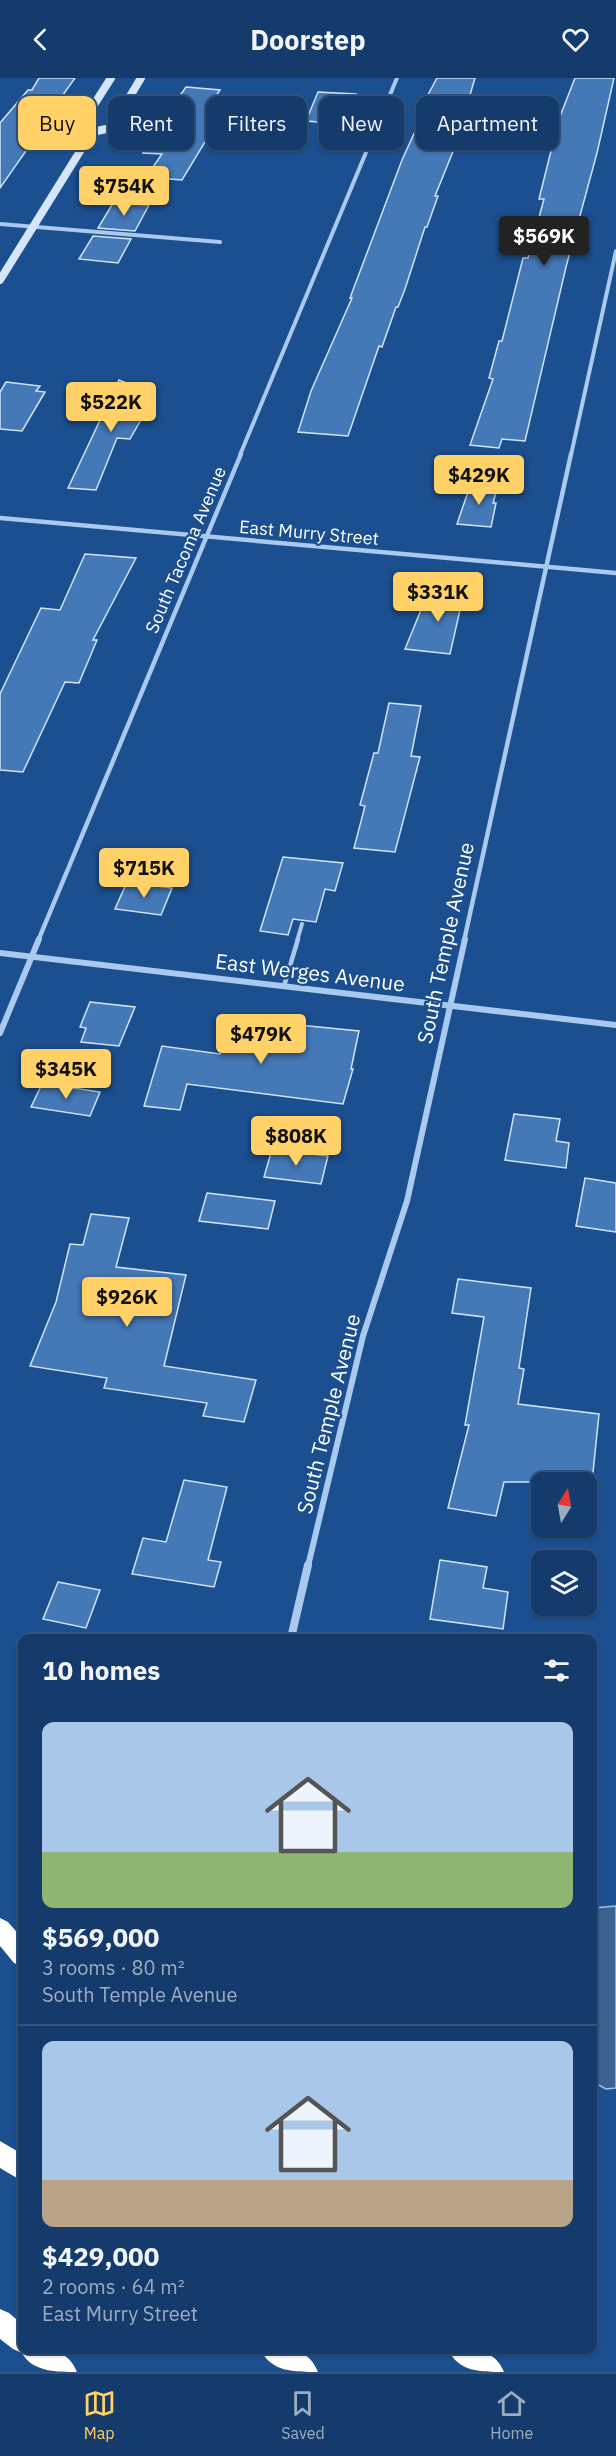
<!DOCTYPE html>
<html lang="en">
<head>
<meta charset="utf-8">
<style>
  :root { --surface:#143b6b; --page:#1d4271; --text:#f1f3f6; --muted:#9dadc1; --line:#33557e; --accent:#ffd166 }
  body { margin:0; font-family:"IBM Plex Sans",sans-serif; background:var(--page); color:var(--text); height:100vh; display:flex; flex-direction:column; font-size:22px; white-space:nowrap }
  * { box-sizing:border-box; margin:0 }
  p { font-size:20px; color:var(--muted) }
  .icon { flex:none; width:33px; height:33px; fill:none; stroke:currentColor; stroke-width:2; stroke-linecap:round; stroke-linejoin:round }
  .map { position:relative; flex:1; overflow:hidden }
  .details { position:absolute; left:18px; top:1556px; width:579px; height:720px; display:flex; flex-direction:column; background:var(--surface); border-radius:12px; box-shadow:0 2px 4px #0004,0 0 0 2px var(--line) }
  .details>* { flex:none }
  .banner { position:absolute; left:18px; top:18px; width:580px; height:54px; display:flex; gap:12px }
  .needle { width:39px; rotate:11deg }
  .buttons { position:absolute; left:531px; top:1394px; display:grid; gap:12px }
  .buttons a { display:grid; place-items:center; width:66px; height:66px; border-radius:12px; background:var(--surface); box-shadow:0 2px 4px #0004,0 0 0 2px var(--line); font-size:30px }
  .price { position:absolute; translate:-50% -51px; padding:0 14px; border-radius:6px; background:var(--accent); color:#111; font-size:20px; line-height:39px; filter:drop-shadow(0 2px 3px #0008) }
  .price::after { content:''; position:absolute; left:50%; top:36px; width:18px; height:14px; margin-left:-9px; background:inherit; clip-path:polygon(0 0,100% 0,50% 100%) }
  .price.selected { background:#222; color:#fff }
  ul { padding:0; list-style:none }
  li { display:grid; align-content:center; gap:12px; height:318px; padding:0 24px }
  li+li { border-top:2px solid var(--line) }
  li span { display:grid; place-items:center; height:186px; border-radius:12px; color:#555 }
  li>.icon { margin-inline-start:auto }
  span .icon { width:108px; height:108px; fill:#fffc; stroke-width:1 }
  li b { font-size:26px }
  h2 { display:flex; justify-content:space-between; align-items:center; height:72px; padding:0 24px; font-size:26px }
  .tag { padding:0 21px; border-radius:12px; background:var(--surface); box-shadow:0 2px 4px #0004,0 0 0 2px var(--line); font-size:21px; line-height:54px }
  .tag.selected { background:var(--accent); color:#111 }
  header { display:flex; justify-content:space-between; align-items:center; height:78px; padding:0 24px; background:var(--surface); font-size:27px; font-weight:700 }
  .dock { display:flex; justify-content:space-around; align-items:center; height:84px; border-top:2px solid var(--line); background:var(--surface); font-size:16px; color:var(--muted) }
  .dock a { display:grid; justify-items:center; gap:3px }
  .dock .selected { color:var(--accent) }
  .map>svg:first-child { display:block }
</style>
</head>
<body>
<header><svg class="icon" aria-label="back" viewBox="0 0 24 24"><path d="M15 5l-7 7 7 7"/></svg>Doorstep<svg class="icon" aria-label="heart" viewBox="0 0 24 24"><path d="M12 20l-8-8c-3-5 5-10 8-4 3-6 11-1 8 4z"/></svg></header>
<div class="map">
<svg width="616" height="2294" viewBox="0 0 616 2294">
  <rect width="100%" height="100%" fill="#1b4f8f"/>
  <!-- water -->
  <path fill="#3c6290" stroke="#9cc4f0" stroke-width="1.5" d="M616 1828V2010L606 2011 593 2004V1830Z"/>
  <!-- building -->
  <g fill="#4478b7" stroke="#cfe3fa" stroke-width="1.5">
    <path d="M39 0H75L32 60H35L0 110V45L28 12H32Z"/>
    <path d="M437 0H475L454 71 435 118H438L427 149H425L405 211 398 229H396L382 269 379 268 348 358 298 354 311 313 352 220H350L402 82 427 27 423 26Z"/>
    <path d="M575 0H614L597 75 566 189 525 363 502 361 499 370 470 367 493 301 489 300 499 263H502L523 180H528L544 121H539L559 41Z"/>
    <path d="M186 9 220 12 211 25 228 26 182 102 146 99 162 76 143 75 173 23H176Z"/>
    <path d="M318 14 356 16 345 46 306 43Z"/>
    <path d="M113 125 149 127 135 153 98 150Z"/>
    <path d="M93 158 131 161 118 185 79 181Z"/>
    <path d="M119 302 138 310 136 315 155 317 130 361 117 360 96 412 68 410Z"/>
    <path d="M6 304 40 308 36 313 45 314 22 353 0 351V314Z"/>
    <path d="M471 405 498 408 493 425H496L491 449 457 446Z"/>
    <path d="M85 476 136 480 93 562H97L79 605 65 604 23 694 0 692V616L41 530 60 532Z"/>
    <path d="M440 508 465 510 450 576 405 571 423 527 435 528Z"/>
    <path d="M389 625 421 628 411 678 420 679 395 774 354 770 365 728 360 727 374 675H378Z"/>
    <path d="M283 779 343 785 335 813 325 811 316 844 293 841 288 857 260 853Z"/>
    <path d="M127 804 172 810 161 837 115 831Z"/>
    <path d="M90 924 135 929 119 968 81 964 86 950 80 949Z"/>
    <path d="M229 946 287 953 289 946 359 953 351 991H353L343 1026 187 1006 180 1032 144 1028 162 968 220 976Z"/>
    <path d="M42 1006 73 1010 100 1014 90 1038 31 1029Z"/>
    <path d="M514 1036 560 1041 556 1063 569 1065 566 1090 505 1082Z"/>
    <path d="M272 1071 328 1078 321 1106 264 1099Z"/>
    <path d="M585 1100 616 1105V1154L576 1148Z"/>
    <path d="M207 1115 275 1123 268 1151 199 1143Z"/>
    <path d="M91 1136 129 1140 116 1189 186 1197 164 1288 256 1302 244 1344 203 1338 207 1325 104 1310 107 1300 30 1288 56 1224 70 1166 83 1167Z"/>
    <path d="M458 1201 531 1210 519 1290 524 1291 518 1326 599 1336 592 1404H504L496 1438 448 1430 469 1347H465L484 1239 452 1235Z"/>
    <path d="M184 1402 227 1409 208 1482 221 1484 214 1509 132 1496 143 1460 166 1464Z"/>
    <path d="M540 1479 561 1482H542V1527H582L581 1538 533 1532Z"/>
    <path d="M440 1482 487 1489 483 1510 508 1514 503 1551 430 1541Z"/>
    <path d="M58 1504 100 1512 86 1550 43 1541Z"/>
  </g>
  <g fill="none" stroke-linecap="round" stroke-linejoin="round">
    <!-- lane-far1 -->
    <path stroke="#a9c9ee" stroke-width="4" d="M297 863 302 846"/>
    <!-- lane -->
    <path stroke="#a9c9ee" stroke-width="4.5" d="M284 908 298 861"/>
    <!-- street-far3 -->
    <g stroke="#a9c9ee" stroke-width="4">
      <path d="M0 146 220 164"/>
      <path d="M240 377 397 0"/>
      <path d="M571 377 616 173"/>
    </g>
    <!-- street-far2 -->
    <g stroke="#a9c9ee" stroke-width="4.5">
      <path d="M0 440 616 495"/>
      <path d="M38 863 241 376"/>
      <path d="M464 863 571 376"/>
    </g>
    <!-- street-far1 -->
    <g stroke="#a9c9ee" stroke-width="6">
      <path d="M0 875 616 947"/>
      <path d="M0 955 39 861"/>
      <path d="M308 1488 363 1258 407 1123 465 861"/>
    </g>
    <!-- street -->
    <path stroke="#a9c9ee" stroke-width="8" d="M291 1560 308 1487"/>
    <!-- secondary -->
    <g stroke="#d6e6fa" stroke-width="8">
      <path d="M92 54 81 47 111 0"/>
      <path d="M0 202 92 54 111 50 141 0"/>
    </g>
    <!-- highway -->
    <g fill="#fff" fill-rule="evenodd">
      <path d="M0 1840 8 1844 22 1860V1888L14 1885 0 1868Z"/>
      <path d="M0 2063 22 2076V2103L0 2090Z"/>
      <path d="M0 2231 9 2235 22 2246V2271C46 2271 67 2269 77 2294 57 2294 32 2294 22 2275L13 2271 0 2261Z"/>
      <path d="M260 2271C284 2271 307 2267 318 2294 294 2294 271 2294 260 2271Z"/>
      <path d="M448 2271C471 2271 494 2269 504 2294 481 2294 458 2294 448 2271Z"/>
    </g>
  </g>
  <g text-anchor="middle" stroke-width="4.5" stroke-linejoin="round" paint-order="stroke">
    <!-- far-street labels -->
    <g font-size="18" fill="#fff" stroke="#1b4f8f">
      <text transform="translate(309 455) rotate(5)" y="6">East Murry Street</text>
      <text transform="translate(186 472) rotate(-67)" y="6">South Tacoma Avenue</text>
    </g>
    <!-- street labels -->
    <g font-size="21" fill="#fff" stroke="#1b4f8f">
      <text transform="translate(446 865) rotate(-78)" y="7">South Temple Avenue</text>
      <text transform="translate(310 895) rotate(7)" y="7">East Werges Avenue</text>
      <text transform="translate(329 1336) rotate(-76)" y="7">South Temple Avenue</text>
    </g>
  </g>
</svg>
<div class="buttons">
<a><svg class="needle" viewBox="-14 -14 28 28"><path d="M0-13l5 13h-10z" fill="#e53935"/><path d="M0 13l5-13h-10z" fill="#9dadc1"/></svg></a>
<a><svg class="icon" aria-label="layers" viewBox="0 0 24 24"><path d="M12 4l9 5-9 5-9-5zM3 14l9 5 9-5"/></svg></a>
</div>
<b class="price" style="left:124px;top:139px">$754K</b>
<b class="price selected" style="left:544px;top:189px">$569K</b>
<b class="price" style="left:111px;top:355px">$522K</b>
<b class="price" style="left:479px;top:428px">$429K</b>
<b class="price" style="left:438px;top:545px">$331K</b>
<b class="price" style="left:144px;top:821px">$715K</b>
<b class="price" style="left:261px;top:987px">$479K</b>
<b class="price" style="left:66px;top:1022px">$345K</b>
<b class="price" style="left:296px;top:1089px">$808K</b>
<b class="price" style="left:127px;top:1250px">$926K</b>
<div class="banner">
<a class="tag selected">Buy</a>
<a class="tag">Rent</a>
<a class="tag">Filters</a>
<a class="tag">New</a>
<a class="tag">Apartment</a>
</div>
<section class="details">
<h2>10 homes<svg class="icon" aria-label="filters" viewBox="0 0 24 24"><path d="M4 7h16M4 17h16"/><circle cx="9" cy="7" r="2"/><circle cx="15" cy="17" r="2"/></svg></h2>
<ul>
<li><span style="background:linear-gradient(#a9c7e8 70%,#8fb573 0)"><svg class="icon" aria-label="home" viewBox="0 0 24 24"><path d="M3 11l9-7 9 7M6 9v11h12V9"/></svg></span><div><b>$569,000</b><p>3 rooms · 80 m²</p><p>South Temple Avenue</p></div></li>
<li><span style="background:linear-gradient(#a9c7e8 75%,#b9a48a 0)"><svg class="icon" aria-label="home" viewBox="0 0 24 24"><path d="M3 11l9-7 9 7M6 9v11h12V9"/></svg></span><div><b>$429,000</b><p>2 rooms · 64 m²</p><p>East Murry Street</p></div></li>
</ul>
</section>
</div>
<nav class="dock">
<a class="selected"><svg class="icon" aria-label="map" viewBox="0 0 24 24"><path d="M3 6l6-2 6 2 6-2v14l-6 2-6-2-6 2zM9 4v14M15 6v14"/></svg>Map</a>
<a><svg class="icon" aria-label="saved" viewBox="0 0 24 24"><path d="M7 4h10v16l-5-4-5 4z"/></svg>Saved</a>
<a><svg class="icon" aria-label="home" viewBox="0 0 24 24"><path d="M3 11l9-7 9 7M6 9v11h12V9"/></svg>Home</a>
</nav>
</body>
</html>
